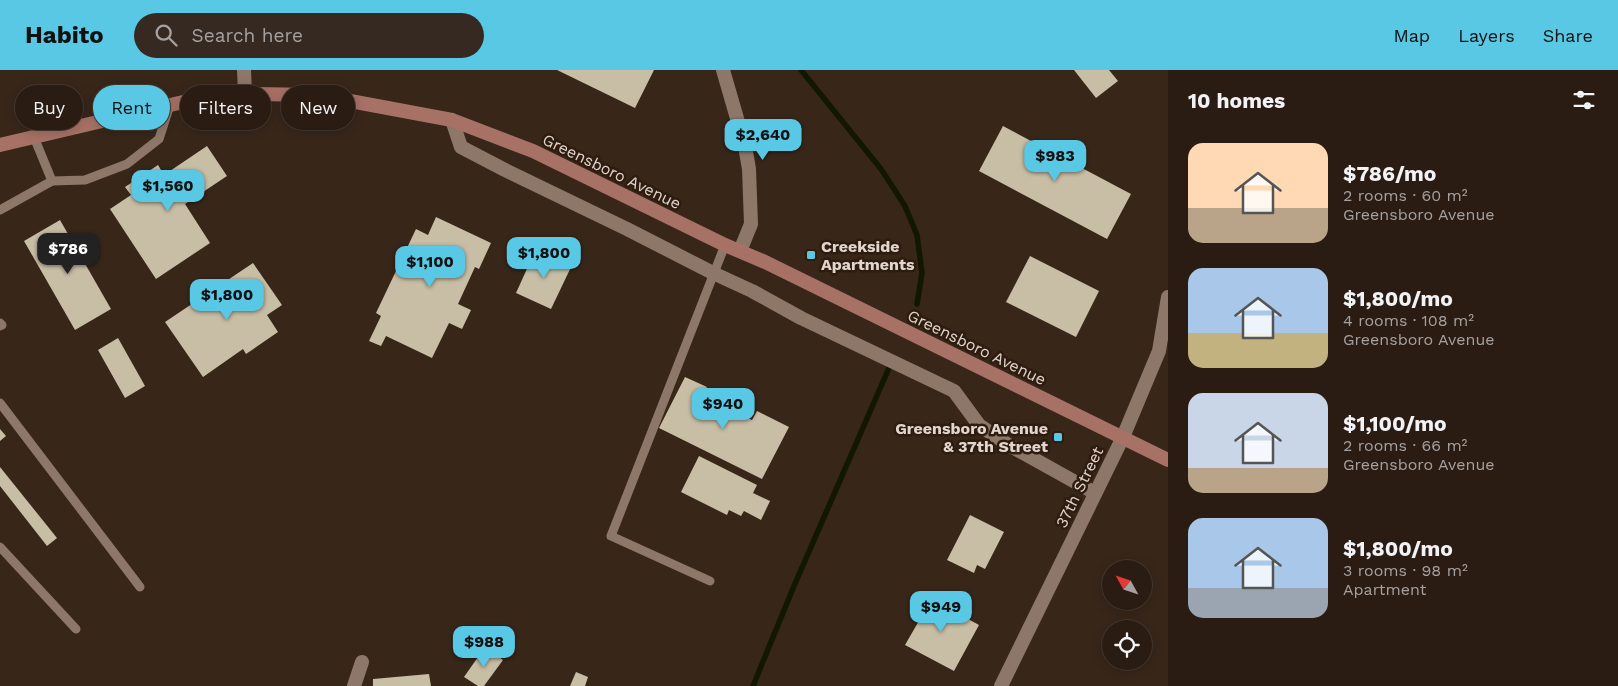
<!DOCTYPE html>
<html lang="en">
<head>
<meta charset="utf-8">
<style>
  :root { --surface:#2a1c13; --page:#362921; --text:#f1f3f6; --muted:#a5a1a0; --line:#463a33; --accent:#59c8e5 }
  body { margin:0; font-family:"Work Sans",sans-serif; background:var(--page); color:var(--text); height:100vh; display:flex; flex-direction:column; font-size:19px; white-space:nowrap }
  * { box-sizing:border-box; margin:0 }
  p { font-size:16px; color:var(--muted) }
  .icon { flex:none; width:28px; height:28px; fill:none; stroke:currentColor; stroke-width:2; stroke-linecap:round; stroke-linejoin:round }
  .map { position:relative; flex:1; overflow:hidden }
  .sheet { display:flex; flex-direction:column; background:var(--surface); width:450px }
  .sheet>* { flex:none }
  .hud { position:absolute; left:15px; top:15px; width:475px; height:45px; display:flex; gap:10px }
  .needle { width:32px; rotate:310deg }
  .controls { position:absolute; left:1102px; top:490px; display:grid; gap:10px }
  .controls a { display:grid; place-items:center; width:50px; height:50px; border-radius:50%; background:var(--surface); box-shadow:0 2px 12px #0003,0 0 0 1px var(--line); font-size:25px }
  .price { position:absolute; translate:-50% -42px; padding:0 11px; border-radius:10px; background:var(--accent); color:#111; font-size:16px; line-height:32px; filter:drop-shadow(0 1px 2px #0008) }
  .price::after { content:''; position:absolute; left:50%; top:30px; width:15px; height:11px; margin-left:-8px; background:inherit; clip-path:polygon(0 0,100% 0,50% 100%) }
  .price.active { background:#222; color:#fff }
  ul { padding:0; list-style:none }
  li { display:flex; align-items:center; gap:15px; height:125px; padding:0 20px }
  li span { display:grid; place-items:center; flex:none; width:140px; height:100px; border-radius:15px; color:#555 }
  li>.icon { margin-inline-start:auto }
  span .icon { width:60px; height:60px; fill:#fffc; stroke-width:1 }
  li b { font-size:21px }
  h2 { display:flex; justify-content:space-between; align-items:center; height:60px; padding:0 20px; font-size:21px }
  .tag { padding:0 18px; border-radius:22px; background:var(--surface); box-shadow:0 2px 12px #0003,0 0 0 1px var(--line); font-size:18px; line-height:45px }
  .tag.active { background:var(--accent); color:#111 }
  header { display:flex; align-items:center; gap:30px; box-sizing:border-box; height:70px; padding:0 25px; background:var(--accent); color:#111 }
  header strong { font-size:24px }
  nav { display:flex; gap:28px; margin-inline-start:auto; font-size:18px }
  .search { width:350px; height:45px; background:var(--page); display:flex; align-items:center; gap:12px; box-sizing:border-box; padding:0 18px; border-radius:28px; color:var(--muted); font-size:19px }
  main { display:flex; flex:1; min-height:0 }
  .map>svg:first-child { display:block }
</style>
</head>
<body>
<header>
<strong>Habito</strong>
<div class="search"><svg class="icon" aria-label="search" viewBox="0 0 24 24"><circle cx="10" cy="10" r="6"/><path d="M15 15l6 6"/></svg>Search here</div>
<nav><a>Map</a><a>Layers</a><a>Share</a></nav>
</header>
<main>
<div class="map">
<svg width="1168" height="616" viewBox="0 0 1168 616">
  <rect width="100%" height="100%" fill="#382619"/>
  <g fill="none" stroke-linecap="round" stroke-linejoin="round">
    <!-- stream -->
    <g stroke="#111700" stroke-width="5.5">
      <path d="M801 0 881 99 905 136 917 165 922 203 917 234"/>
      <path d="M753 616 794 516 889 298"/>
    </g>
  </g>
  <!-- building -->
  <g fill="#c8bea5">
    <path d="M557 0H654L635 38Z"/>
    <path d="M1074 0H1109L1118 11 1096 28Z"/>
    <path d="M1003 56 1131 124 1107 169 979 101Z"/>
    <path d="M207 76 227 106 185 134 210 173 156 209 110 139 131 125 125 117 158 95 164 105Z"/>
    <path d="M436 147 491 173 479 199 475 197 458 234 471 240 462 259 449 253 432 288 386 266 381 276 369 271 381 246 376 243 416 159 428 165Z"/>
    <path d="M60 150 111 239 75 260 24 171Z"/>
    <path d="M536 179 572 195 551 239 516 223Z"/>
    <path d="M1030 186 1099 221 1076 267 1006 232Z"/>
    <path d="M253 193 282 235 267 245 278 262 246 284 243 279 203 307 165 252Z"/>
    <path d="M118 268 145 316 125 328 98 280Z"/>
    <path d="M685 307 707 317 703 325 752 350 757 341 789 357 762 409 659 358Z"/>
    <path d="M0 359 6 366 0 371Z"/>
    <path d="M699 386 757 415 753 423 770 431 761 450 744 441 741 446 729 440 727 445 681 422Z"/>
    <path d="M0 397 57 468 47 476 0 416Z"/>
    <path d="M970 445 1004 462 985 499 977 495 974 503 947 490Z"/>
    <path d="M923 524 979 555 954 601 905 575 920 549 912 544Z"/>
    <path d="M485 577 503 590 484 616H478L464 607Z"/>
    <path d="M576 602 588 607 585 616H570Z"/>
    <path d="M429 604 431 616H373V609Z"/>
  </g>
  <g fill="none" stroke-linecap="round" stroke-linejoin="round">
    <!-- service -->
    <g stroke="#8d7768" stroke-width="9">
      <path d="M34 67 52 111"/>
      <path d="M0 140 52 111 85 110 127 94 159 69 170 35"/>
      <path d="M0 253 2 255 0 256"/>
      <path d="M0 333 140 517"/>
      <path d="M0 477 76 559"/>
      <path d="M710 511 611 466 725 175"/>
    </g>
    <!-- minor -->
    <g stroke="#8d7768" stroke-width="14">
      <path d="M244 0 245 24"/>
      <path d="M723 0 745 76 749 99 751 154 740 181"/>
      <path d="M452 50 461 77 505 100 627 159 713 203 752 221 801 248 954 321 979 355 1007 374 1095 423"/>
      <path d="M354 616 362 592"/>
      <path d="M1001 616 1123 367"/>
    </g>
    <!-- tertiary -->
    <path stroke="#8d7768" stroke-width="14" d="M1123 367 1159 281 1168 227"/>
    <!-- secondary -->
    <path stroke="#a77166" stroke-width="14" d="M0 75 183 32 245 24 318 25 452 50 533 81 725 175 765 192 1168 390"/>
  </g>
  <!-- markers -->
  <g fill="#59c8e5" stroke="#2e1c0f" stroke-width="2">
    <rect x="806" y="180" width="10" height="10" rx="2.5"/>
    <rect x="1053" y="362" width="10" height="10" rx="2.5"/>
  </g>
  <g text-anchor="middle" stroke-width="5" stroke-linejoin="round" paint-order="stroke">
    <!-- street labels -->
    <g font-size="16" fill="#e2d5cd" stroke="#2e1c0f">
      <text transform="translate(612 101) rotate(26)" y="6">Greensboro Avenue</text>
      <text transform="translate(977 277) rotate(26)" y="6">Greensboro Avenue</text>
      <text transform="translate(1079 417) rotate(-64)" y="6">37th Street</text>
    </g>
    <!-- poi labels -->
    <g font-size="16" font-weight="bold" fill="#e2d5cd" stroke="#2e1c0f" text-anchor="start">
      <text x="821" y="182">Creekside<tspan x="821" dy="18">Apartments</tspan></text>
      <text x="1048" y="364" text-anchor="end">Greensboro Avenue<tspan x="1048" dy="18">&amp; 37th Street</tspan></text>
    </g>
  </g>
</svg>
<div class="controls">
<a><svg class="needle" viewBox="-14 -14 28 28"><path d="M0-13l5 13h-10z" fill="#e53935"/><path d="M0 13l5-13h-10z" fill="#a5a1a0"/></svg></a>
<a><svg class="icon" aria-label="locate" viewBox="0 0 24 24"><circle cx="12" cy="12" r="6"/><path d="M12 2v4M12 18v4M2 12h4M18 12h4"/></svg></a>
</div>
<b class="price" style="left:763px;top:91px">$2,640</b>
<b class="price" style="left:1055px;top:112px">$983</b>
<b class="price" style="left:168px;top:142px">$1,560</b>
<b class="price active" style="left:68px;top:205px">$786</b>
<b class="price" style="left:544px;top:209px">$1,800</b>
<b class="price" style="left:430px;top:218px">$1,100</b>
<b class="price" style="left:227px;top:251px">$1,800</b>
<b class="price" style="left:723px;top:360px">$940</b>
<b class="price" style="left:941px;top:563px">$949</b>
<b class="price" style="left:484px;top:598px">$988</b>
<div class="hud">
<a class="tag">Buy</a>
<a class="tag active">Rent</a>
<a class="tag">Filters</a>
<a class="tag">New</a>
</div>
</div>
<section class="sheet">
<h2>10 homes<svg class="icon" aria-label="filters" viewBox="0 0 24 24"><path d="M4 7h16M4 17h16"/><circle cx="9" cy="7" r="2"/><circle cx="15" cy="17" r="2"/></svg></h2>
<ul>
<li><span style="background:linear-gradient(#ffd9b3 65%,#b9a48a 0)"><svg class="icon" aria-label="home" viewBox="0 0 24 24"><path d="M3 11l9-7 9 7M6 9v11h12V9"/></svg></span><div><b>$786/mo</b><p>2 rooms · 60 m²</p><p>Greensboro Avenue</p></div></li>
<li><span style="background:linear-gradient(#a9c7e8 65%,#c2b280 0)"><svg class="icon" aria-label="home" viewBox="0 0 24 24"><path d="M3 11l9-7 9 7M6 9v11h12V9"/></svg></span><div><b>$1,800/mo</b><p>4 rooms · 108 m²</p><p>Greensboro Avenue</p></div></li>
<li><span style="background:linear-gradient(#c9d6e8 75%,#b9a48a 0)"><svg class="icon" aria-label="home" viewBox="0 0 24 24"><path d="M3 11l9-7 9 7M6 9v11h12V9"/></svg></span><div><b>$1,100/mo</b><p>2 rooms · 66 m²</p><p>Greensboro Avenue</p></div></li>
<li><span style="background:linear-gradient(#a9c7e8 70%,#9aa5b1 0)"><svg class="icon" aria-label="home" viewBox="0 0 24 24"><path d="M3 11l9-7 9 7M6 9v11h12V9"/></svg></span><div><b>$1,800/mo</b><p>3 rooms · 98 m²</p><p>Apartment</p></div></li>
</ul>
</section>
</main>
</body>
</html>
